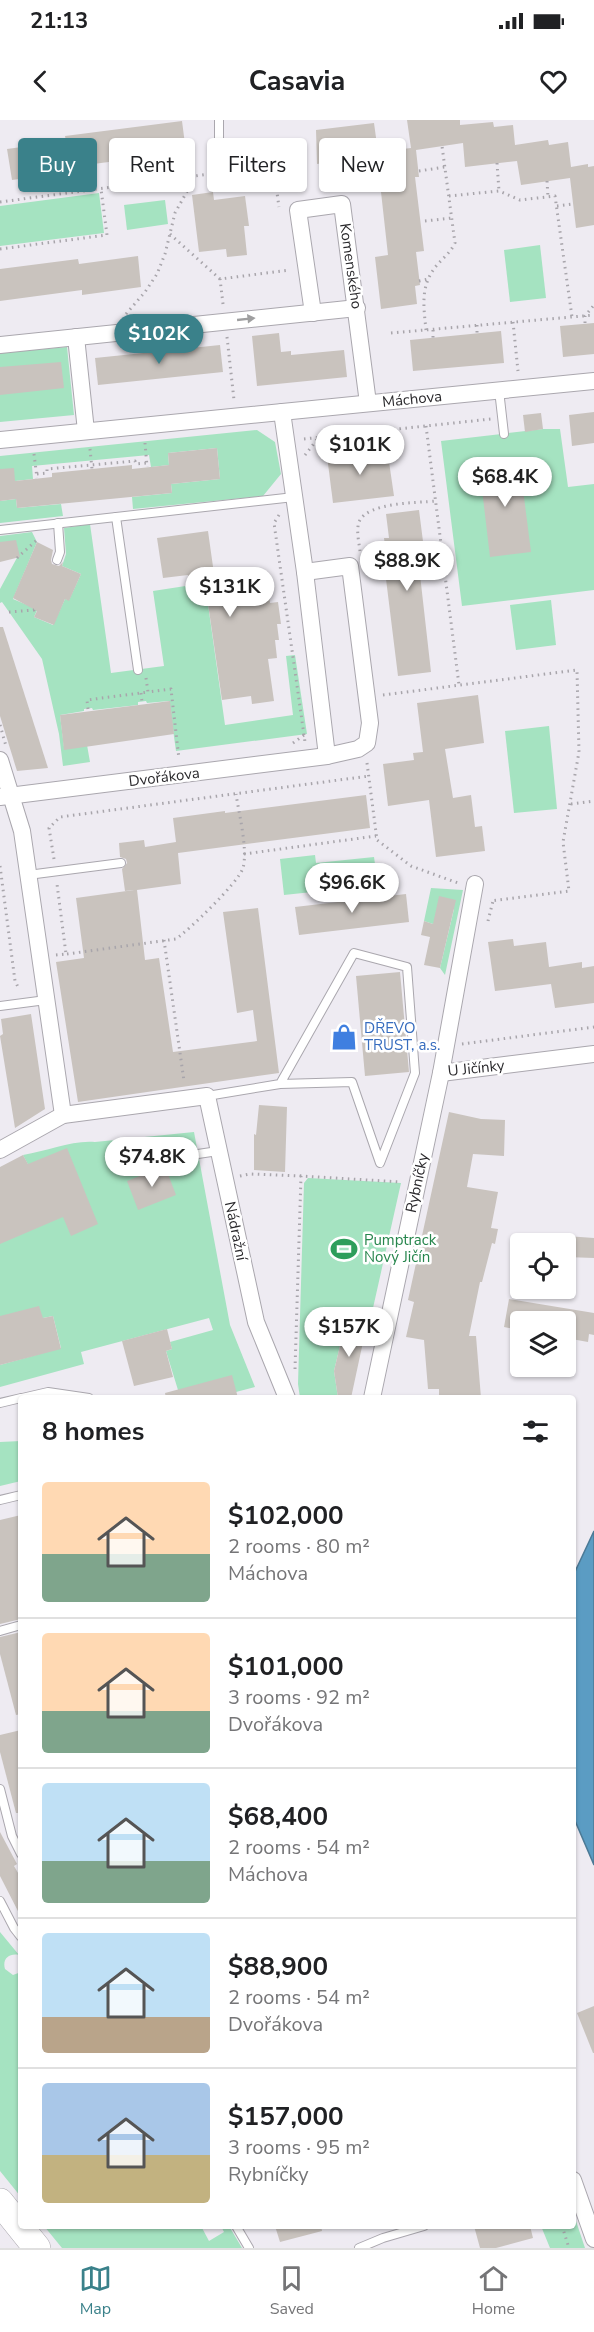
<!DOCTYPE html>
<html lang="en">
<head>
<meta charset="utf-8">
<style>
  :root { --surface:#fff; --page:#f2f2f2; --text:#202124; --muted:#757577; --line:#e0e0e0; --accent:#3a818a }
  body { margin:0; font-family:"Nunito Sans",sans-serif; background:var(--page); color:var(--text); height:100vh; display:flex; flex-direction:column; font-size:22px; white-space:nowrap }
  * { box-sizing:border-box; margin:0 }
  p { font-size:20px; color:var(--muted) }
  .icon { flex:none; width:33px; height:33px; fill:none; stroke:currentColor; stroke-width:2; stroke-linecap:round; stroke-linejoin:round }
  .map { position:relative; flex:1; overflow:hidden }
  .panel { position:absolute; left:18px; top:1275px; width:558px; height:834px; display:flex; flex-direction:column; background:var(--surface); border-radius:6px; box-shadow:0 2px 4px #0004 }
  .panel>* { flex:none }
  .hud { position:absolute; left:18px; top:18px; width:558px; height:54px; display:flex; gap:12px }
  .tools { position:absolute; left:510px; top:1113px; display:grid; gap:12px }
  .tools a { display:grid; place-items:center; width:66px; height:66px; border-radius:6px; background:var(--surface); box-shadow:0 2px 4px #0004; font-size:30px }
  .price { position:absolute; translate:-50% -51px; padding:0 14px; border-radius:21px; background:#fff; color:#222; font-size:20px; line-height:39px; filter:drop-shadow(0 2px 3px #0008) }
  .price::after { content:''; position:absolute; left:50%; top:36px; width:18px; height:14px; margin-left:-9px; background:inherit; clip-path:polygon(0 0,100% 0,50% 100%) }
  .price.active { background:var(--accent); color:#fff }
  ul { padding:0; list-style:none }
  li { display:flex; align-items:center; gap:18px; height:150px; padding:0 24px }
  li+li { border-top:2px solid var(--line) }
  li span { display:grid; place-items:center; flex:none; width:168px; height:120px; border-radius:6px; color:#555 }
  li>.icon { margin-inline-start:auto }
  span .icon { width:72px; height:72px; fill:#fffc; stroke-width:1 }
  li b { font-size:26px }
  h2 { display:flex; justify-content:space-between; align-items:center; height:72px; padding:0 24px; font-size:26px }
  .tag { padding:0 21px; border-radius:6px; background:var(--surface); box-shadow:0 2px 4px #0004; font-size:21px; line-height:54px }
  .tag.active { background:var(--accent); color:#fff }
  .status { display:flex; justify-content:space-between; align-items:center; height:42px; padding:0 30px; background:var(--surface); direction:ltr }
  .status svg { height:16px; fill:currentColor }
  header { display:flex; justify-content:space-between; align-items:center; height:78px; padding:0 24px; background:var(--surface); font-size:27px; font-weight:700 }
  .dock { display:flex; justify-content:space-around; align-items:center; height:84px; border-top:2px solid var(--line); background:var(--surface); font-size:16px; color:var(--muted) }
  .dock a { display:grid; justify-items:center; gap:3px }
  .dock .active { color:var(--accent) }
  .map>svg:first-child { display:block }
</style>
</head>
<body>
<div class="status"><b>21:13</b><svg viewBox="0 0 49 12"><path d="M0 12V9h3v3zM5 12V6h3v6zM10 12V3h3v9zM15 12V0h3v12zM26 1h20v11H26zM47 4h2v5h-2z"/></svg></div>
<header><svg class="icon" aria-label="back" viewBox="0 0 24 24"><path d="M15 5l-7 7 7 7"/></svg>Casavia<svg class="icon" aria-label="heart" viewBox="0 0 24 24"><path d="M12 20l-8-8c-3-5 5-10 8-4 3-6 11-1 8 4z"/></svg></header>
<div class="map">
<svg width="594" height="2128" viewBox="0 0 594 2128">
  <rect width="100%" height="100%" fill="#eeebf2"/>
  <!-- green -->
  <g fill="#a5e3c1">
    <path d="M99 73 104 113 0 126V86Z"/>
    <path d="M165 80 168 104 127 110 124 85Z"/>
    <path d="M540 125 546 178 510 182 504 130Z"/>
    <path d="M67 227 74 295 0 302V233Z"/>
    <path d="M543 309H560L568 367 594 364V470L462 486 441 321Z"/>
    <path d="M257 310 275 322 281 354 263 376 133 389 132 377 172 373 171 364 220 359 217 328 168 333 169 345 151 347 149 335 32 346 33 359 15 361 0 349V336Z"/>
    <path d="M16 379 17 388 61 384 63 396 0 403V381Z"/>
    <path d="M90 404 111 553 164 546 153 471 205 463 225 605 293 595 286 536 295 535 307 614 176 631 169 581 147 583 146 581 138 582V585L93 590 92 588 84 589V591L60 595 64 627 87 625 90 642 63 646 59 614 42 539 2 482 0 483V469L19 434 0 422V416L32 412 37 422 13 479 32 487 39 486 34 497 53 505 65 479 69 480 81 454 62 446 66 434 64 408Z"/>
    <path d="M551 480 556 525 516 530 510 485Z"/>
    <path d="M549 606 557 689 514 693 505 611Z"/>
    <path d="M315 735 316 743 374 737 378 765 284 775 280 739Z"/>
    <path d="M431 768 463 770 445 855 440 848 454 789 433 804 424 801Z"/>
    <path d="M194 1012 230 1205 255 1267 236 1272 178 1270 166 1231 172 1229 170 1222 213 1210 209 1198 81 1232 84 1244 0 1267V1245L61 1228 53 1196 43 1198 0 1196V1081L37 1062 23 1035C48 1031 72 1020 95 1022Z"/>
    <path d="M308 1058 401 1063 371 1197 349 1196 352 1197 347 1218 342 1217 334 1251 338 1278H300L298 1264 304 1063Z"/>
    <path d="M21 1321V1361L0 1366V1322Z"/>
    <path d="M0 1812 19 1835C9 1833 2 1839 5 1849L13 1855 21 1852V2077L0 2051Z"/>
    <path d="M573 2092 585 2128H550L541 2106H573Z"/>
    <path d="M44 2106H201L209 2121 224 2112 221 2106H229L242 2128H62Z"/>
  </g>
  <!-- water -->
  <path fill="#5b9cc3" stroke="#4c7a96" stroke-width="1.5" d="M594 1411V1745L573 1696V1456Z"/>
  <!-- building -->
  <g fill="#c9c3be">
    <path d="M407 0H460V5L493 2 494 7 513 5 515 25 548 20 549 25 568 22 571 47 588 44V47L594 46V105L576 108 570 58 521 65 517 41 465 47 463 23 416 30 419 57H415L424 131 416 132 420 165 415 166 417 184 381 189 375 137 388 135 377 36 317 44 316 10 374 3 378 32 411 28Z"/>
    <path d="M182 1 186 32 70 47 71 52 12 60 7 29 66 21 65 16Z"/>
    <path d="M213 72 214 80 245 76 249 106H244L247 135 227 137 226 129 199 132 192 75Z"/>
    <path d="M138 136 141 167 82 175V170L0 181V149L78 139 79 144Z"/>
    <path d="M594 203V234L563 237 560 206Z"/>
    <path d="M501 211 504 243 413 251 410 220Z"/>
    <path d="M279 213 281 232 291 231V235L344 230 347 257 257 266 252 216Z"/>
    <path d="M220 225 223 252 98 265 95 238Z"/>
    <path d="M61 242 64 268 0 275V247Z"/>
    <path d="M594 292V323L572 326 569 295Z"/>
    <path d="M541 293 543 309 525 312 523 295Z"/>
    <path d="M217 328 220 359 171 364 172 373 17 388 16 379 0 381V349L14 348 15 361 52 357V353L132 345V349L169 345 168 333Z"/>
    <path d="M385 328H387L394 376 333 383 327 336Z"/>
    <path d="M519 338 531 432 490 437 479 344Z"/>
    <path d="M419 390 426 445 419 446 431 552 398 556 385 451 388 450 384 418H389L386 394Z"/>
    <path d="M208 411 215 461 257 455 259 472 268 470 270 483 278 482 281 504H277L279 520H275L277 538 268 539 274 581 252 584 251 576 222 580 205 463 189 465 188 455 163 458 157 418Z"/>
    <path d="M16 420 20 437 0 442V422Z"/>
    <path d="M37 422 53 430 51 440 52 444 59 446 63 442 62 446 81 454 69 481 65 479 54 505 34 497 37 491 13 478Z"/>
    <path d="M0 507H3L48 648 17 651 0 596Z"/>
    <path d="M478 575 484 623 445 629 453 678 471 675 475 707 482 706 485 731 436 737 429 680 388 686 383 644 414 640 413 633 423 632 417 583Z"/>
    <path d="M170 581 174 614 64 630 60 595Z"/>
    <path d="M366 675 370 708 178 733 181 764 137 770 145 840 159 838 173 932 257 921 253 890 237 893 223 792 258 788 279 953 78 982 56 842 84 838 76 778 134 770 125 771 122 749 127 743 126 739 120 737 119 723 144 720 145 727 176 722 173 698 225 691V693Z"/>
    <path d="M406 774 409 802 299 815 295 787Z"/>
    <path d="M439 776 456 780 440 848 424 845 430 817 421 815 424 801 433 804Z"/>
    <path d="M513 819 514 826 546 822 549 847 582 842V848L594 846V883L555 888 551 864 495 871 488 822Z"/>
    <path d="M400 852 409 952 365 956 356 856Z"/>
    <path d="M31 894 45 989 15 1008 0 916 3 914 1 899Z"/>
    <path d="M259 985 287 987 285 1052 254 1050V1014L256 1015Z"/>
    <path d="M449 992 481 999 505 1000 504 1036 473 1034 467 1067 498 1072 491 1108 498 1109 495 1124 492 1123 482 1162H480L469 1216H476L481 1278H439V1269H428L424 1220 406 1217 414 1182 408 1180Z"/>
    <path d="M67 1028 98 1104 71 1116 63 1097 0 1124V1047L23 1035 28 1044Z"/>
    <path d="M165 1046 176 1075 138 1090 127 1061Z"/>
    <path d="M566 1116 594 1118V1138L566 1137Z"/>
    <path d="M509 1179 594 1193V1215L589 1214 588 1222 566 1218V1202H520V1210L504 1207Z"/>
    <path d="M39 1186 43 1198 53 1196 61 1229 0 1245V1196Z"/>
    <path d="M352 1197 367 1200 363 1222 351 1278H338L334 1251 342 1217 347 1218Z"/>
    <path d="M167 1209 172 1229 166 1231 173 1257 134 1266 122 1221Z"/>
    <path d="M232 1255 238 1278H166L165 1273Z"/>
    <path d="M21 1395V1499L0 1504V1400Z"/>
    <path d="M21 1512V1594L16 1595 0 1534V1517Z"/>
    <path d="M21 1610V1693H16L0 1632V1615Z"/>
    <path d="M0 1712 17 1744 14 1746 21 1758V1797L0 1756Z"/>
    <path d="M594 1886V1933H593L577 1893Z"/>
    <path d="M275 2106H321L322 2111 280 2122Z"/>
    <path d="M474 2106H530L533 2118 496 2128H480Z"/>
  </g>
  <g fill="none" stroke-linecap="round" stroke-linejoin="round">
    <!-- lane casing -->
    <g stroke="#aaa7ae" stroke-width="10">
      <g id="lane">
        <path d="M219 0V37"/>
        <path d="M499 270 504 314"/>
        <path d="M116 397 138 550"/>
        <path d="M0 410 294 377"/>
        <path d="M57 440 60 432 58 403"/>
        <path d="M28 755 121 743"/>
        <path d="M0 886 46 880"/>
        <path d="M207 976 280 964 354 833 407 847 415 953 380 1043 352 962 280 964"/>
        <path d="M198 1034 218 1031"/>
        <path d="M22 1278 48 1272 89 1278"/>
        <path d="M0 1283 21 1278"/>
        <path d="M0 1380 21 1375"/>
        <path d="M0 1511 21 1505"/>
        <path d="M0 1669 12 1716 21 1734"/>
        <path d="M0 1781 14 1808 21 1817"/>
        <path d="M236 2106 249 2128"/>
        <path d="M359 2128 383 2118 424 2106"/>
      </g>
    </g>
    <!-- street casing -->
    <g stroke="#aaa7ae" stroke-width="18">
      <g id="street">
        <path d="M313 193 298 90 342 84 368 283"/>
        <path d="M76 217 86 311"/>
        <path d="M0 225 357 188"/>
        <path d="M282 292 305 452 327 636"/>
        <path d="M0 320 594 261"/>
        <path d="M0 640 22 711 63 995"/>
        <path d="M0 677 327 636 358 629 367 623 370 603 350 446 305 452"/>
        <path d="M441 953 594 934"/>
        <path d="M0 1030 63 995 207 976 256 1202 287 1278"/>
        <path d="M372 1278 441 953 475 764"/>
        <path d="M573 2060 594 2119"/>
      </g>
    </g>
    <!-- primary casing -->
    <g stroke="#aaa7ae" stroke-width="28">
      <path id="primary" d="M0 2082 37 2128"/>
    </g>
    <!-- path -->
    <g stroke="#a8a5ab" stroke-width="3" stroke-dasharray="1.5 4.5" stroke-linecap="butt">
      <path d="M497 43 499 71"/>
      <path d="M274 51 279 87"/>
      <path d="M419 51 445 47"/>
      <path d="M547 61 548 77"/>
      <path d="M449 76 499 71 520 80 555 76 572 197"/>
      <path d="M0 82 210 54 221 57 304 47"/>
      <path d="M557 86 573 84"/>
      <path d="M425 101 452 98"/>
      <path d="M170 114 220 159"/>
      <path d="M0 129 107 115 101 69"/>
      <path d="M419 161 428 159"/>
      <path d="M223 184 220 159 290 150"/>
      <path d="M126 194 145 172 157 154 165 134 175 93 195 57"/>
      <path d="M513 202 518 251"/>
      <path d="M585 203V196L594 185"/>
      <path d="M477 205V214"/>
      <path d="M426 210C424 189 420 168 434 149 440 140 450 134 455 123L442 26"/>
      <path d="M433 210V218"/>
      <path d="M391 213 594 195"/>
      <path d="M227 217 234 280"/>
      <path d="M426 306 459 565"/>
      <path d="M304 319 491 299"/>
      <path d="M145 323 147 347"/>
      <path d="M90 329 92 349"/>
      <path d="M34 334 37 358"/>
      <path d="M305 335 319 317"/>
      <path d="M37 354 47 353V349L135 341 136 344 146 343"/>
      <path d="M279 395 274 403 305 622"/>
      <path d="M360 431C359 422 356 411 359 402 367 382 417 383 436 381"/>
      <path d="M17 438 38 419"/>
      <path d="M9 492 34 490 35 487"/>
      <path d="M146 558 148 572 171 569 179 639"/>
      <path d="M141 573 142 582"/>
      <path d="M383 575 577 550 579 632 563 722 569 771 490 781"/>
      <path d="M88 589 87 580 148 572"/>
      <path d="M0 605 6 626"/>
      <path d="M293 623 304 615"/>
      <path d="M367 643 377 720 411 746 458 763"/>
      <path d="M571 684 594 681"/>
      <path d="M244 734 376 716"/>
      <path d="M54 739 49 708 60 697 369 656"/>
      <path d="M0 746 15 861 19 869"/>
      <path d="M488 801 493 781"/>
      <path d="M164 820 184 961"/>
      <path d="M67 834 176 819C190 809 238 763 243 748 248 729 239 694 236 674"/>
      <path d="M56 835 66 834 57 764"/>
      <path d="M462 924 594 907"/>
      <path d="M240 1056 250 1054 301 1056"/>
      <path d="M295 1249 301 1056 401 1062"/>
      <path d="M562 2106 569 2128"/>
    </g>
    <!-- lane -->
    <use href="#lane" stroke="#fff" stroke-width="8"/>
    <!-- street -->
    <use href="#street" stroke="#fff" stroke-width="16"/>
    <!-- primary -->
    <use href="#primary" stroke="#fff" stroke-width="27"/>
  </g>
  <!-- one-way arrows -->
  <defs><path id="oneway-solid" d="M-6-.8H1V-3.2L6.5 0L1 3.2V.8H-6Z" transform="scale(1.5)"/></defs>
  <use fill="#9f9fa0" href="#oneway-solid" transform="translate(246 199) rotate(-6)"/>
  <!-- icons -->
  <defs>
    <g id="shop-bare" transform="scale(2.07)"><path d="M-5-2.5h2.3a2.7 3.5 0 0 1 5.4 0H5L5.5 6h-11ZM-1.5-2.5h3a1.5 2.3 0 0 0-3 0Z" fill="#3f7fe0" stroke="#fff" stroke-width="2.5" paint-order="stroke"/></g>
    <g id="stadium-bare" transform="scale(2.07)"><path d="M0-5a6.5 5 0 1 0 0 10a6.5 5 0 1 0 0-10ZM-3.5-1.8h7v3.6h-7Z" fill="#2e9e5b" stroke="#fff" stroke-width="2.5" paint-order="stroke"/></g>
  </defs>
  <g fill-rule="evenodd">
    <use href="#shop-bare" x="344" y="917"/>
    <use href="#stadium-bare" x="344" y="1129"/>
  </g>
  <g text-anchor="middle" stroke-width="5" stroke-linejoin="round" paint-order="stroke">
    <!-- street labels -->
    <g font-size="15" fill="#2a292c" stroke="#fff">
      <text transform="translate(351 146) rotate(82)" y="5">Komenského</text>
      <text transform="translate(412 279) rotate(-6)" y="5">Máchova</text>
      <text transform="translate(164 657) rotate(-7)" y="5">Dvořákova</text>
      <text transform="translate(476 948) rotate(-6)" y="5">U Jičínky</text>
      <text transform="translate(417 1063) rotate(-78)" y="5">Rybníčky</text>
      <text transform="translate(236 1111) rotate(78)" y="5">Nádražní</text>
    </g>
    <!-- shop labels -->
    <g font-size="15" fill="#366cbe" stroke="#fff" text-anchor="start">
      <text x="364" y="913">DŘEVO<tspan x="364" dy="17">TRUST, a.s.</tspan></text>
    </g>
    <!-- leisure labels -->
    <g font-size="15" fill="#27864d" stroke="#fff" text-anchor="start">
      <text x="364" y="1125">Pumptrack<tspan x="364" dy="17">Nový Jičín</tspan></text>
    </g>
  </g>
</svg>
<div class="tools">
<a><svg class="icon" aria-label="locate" viewBox="0 0 24 24"><circle cx="12" cy="12" r="6"/><path d="M12 2v4M12 18v4M2 12h4M18 12h4"/></svg></a>
<a><svg class="icon" aria-label="layers" viewBox="0 0 24 24"><path d="M12 4l9 5-9 5-9-5zM3 14l9 5 9-5"/></svg></a>
</div>
<b class="price active" style="left:159px;top:245px">$102K</b>
<b class="price" style="left:360px;top:356px">$101K</b>
<b class="price" style="left:505px;top:388px">$68.4K</b>
<b class="price" style="left:407px;top:472px">$88.9K</b>
<b class="price" style="left:230px;top:498px">$131K</b>
<b class="price" style="left:352px;top:794px">$96.6K</b>
<b class="price" style="left:152px;top:1068px">$74.8K</b>
<b class="price" style="left:349px;top:1238px">$157K</b>
<div class="hud">
<a class="tag active">Buy</a>
<a class="tag">Rent</a>
<a class="tag">Filters</a>
<a class="tag">New</a>
</div>
<section class="panel">
<h2>8 homes<svg class="icon" aria-label="filters" viewBox="0 0 24 24"><path d="M4 7h16M4 17h16"/><circle cx="9" cy="7" r="2"/><circle cx="15" cy="17" r="2"/></svg></h2>
<ul>
<li><span style="background:linear-gradient(#ffd9b3 60%,#7fa58c 0)"><svg class="icon" aria-label="home" viewBox="0 0 24 24"><path d="M3 11l9-7 9 7M6 9v11h12V9"/></svg></span><div><b>$102,000</b><p>2 rooms · 80 m²</p><p>Máchova</p></div></li>
<li><span style="background:linear-gradient(#ffd9b3 65%,#7fa58c 0)"><svg class="icon" aria-label="home" viewBox="0 0 24 24"><path d="M3 11l9-7 9 7M6 9v11h12V9"/></svg></span><div><b>$101,000</b><p>3 rooms · 92 m²</p><p>Dvořákova</p></div></li>
<li><span style="background:linear-gradient(#bfe0f5 65%,#7fa58c 0)"><svg class="icon" aria-label="home" viewBox="0 0 24 24"><path d="M3 11l9-7 9 7M6 9v11h12V9"/></svg></span><div><b>$68,400</b><p>2 rooms · 54 m²</p><p>Máchova</p></div></li>
<li><span style="background:linear-gradient(#bfe0f5 70%,#b9a48a 0)"><svg class="icon" aria-label="home" viewBox="0 0 24 24"><path d="M3 11l9-7 9 7M6 9v11h12V9"/></svg></span><div><b>$88,900</b><p>2 rooms · 54 m²</p><p>Dvořákova</p></div></li>
<li><span style="background:linear-gradient(#a9c7e8 60%,#c2b280 0)"><svg class="icon" aria-label="home" viewBox="0 0 24 24"><path d="M3 11l9-7 9 7M6 9v11h12V9"/></svg></span><div><b>$157,000</b><p>3 rooms · 95 m²</p><p>Rybníčky</p></div></li>
</ul>
</section>
</div>
<nav class="dock">
<a class="active"><svg class="icon" aria-label="map" viewBox="0 0 24 24"><path d="M3 6l6-2 6 2 6-2v14l-6 2-6-2-6 2zM9 4v14M15 6v14"/></svg>Map</a>
<a><svg class="icon" aria-label="saved" viewBox="0 0 24 24"><path d="M7 4h10v16l-5-4-5 4z"/></svg>Saved</a>
<a><svg class="icon" aria-label="home" viewBox="0 0 24 24"><path d="M3 11l9-7 9 7M6 9v11h12V9"/></svg>Home</a>
</nav>
</body>
</html>
